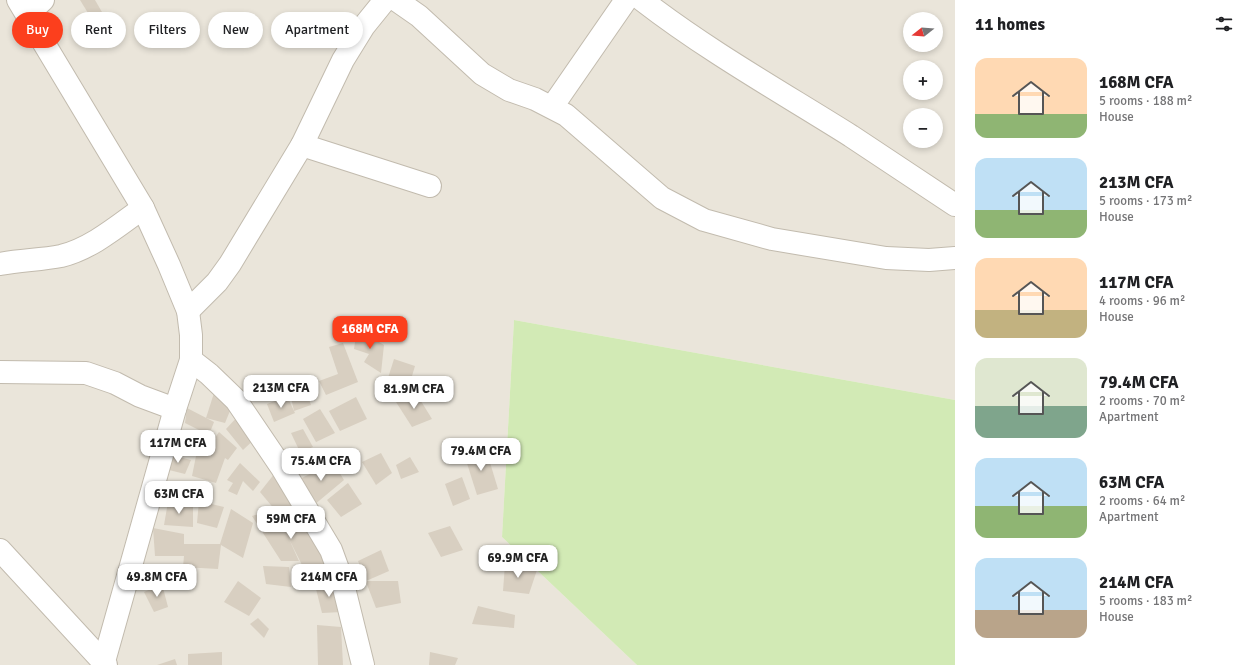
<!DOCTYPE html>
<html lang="en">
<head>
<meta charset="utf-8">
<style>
  :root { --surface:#fff; --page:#f2f2f2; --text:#202124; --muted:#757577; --accent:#fc3f1d }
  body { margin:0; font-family:Signika,sans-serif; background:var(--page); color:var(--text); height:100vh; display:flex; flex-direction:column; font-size:15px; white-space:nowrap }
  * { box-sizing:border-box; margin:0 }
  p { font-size:13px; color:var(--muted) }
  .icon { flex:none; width:22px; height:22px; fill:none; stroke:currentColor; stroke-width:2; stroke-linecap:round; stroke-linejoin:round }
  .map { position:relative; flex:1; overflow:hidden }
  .side { display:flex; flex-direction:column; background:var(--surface); width:300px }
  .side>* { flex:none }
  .banner { position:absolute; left:12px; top:12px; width:380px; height:36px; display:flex; gap:8px }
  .needle { width:26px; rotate:253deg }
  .buttons { position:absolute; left:903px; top:12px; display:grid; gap:8px }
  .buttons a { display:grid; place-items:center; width:40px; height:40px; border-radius:50%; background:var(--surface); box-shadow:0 2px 6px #0003; font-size:20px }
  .price { position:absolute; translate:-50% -34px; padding:0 9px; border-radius:8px; background:#fff; color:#222; font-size:13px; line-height:26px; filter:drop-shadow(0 1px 2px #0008) }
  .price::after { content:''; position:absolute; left:50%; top:24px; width:12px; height:9px; margin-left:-6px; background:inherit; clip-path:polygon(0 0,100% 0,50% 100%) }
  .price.active { background:var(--accent); color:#fff }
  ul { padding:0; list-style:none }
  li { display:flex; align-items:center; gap:12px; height:100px; padding:0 20px }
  li span { display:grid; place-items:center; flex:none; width:112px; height:80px; border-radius:12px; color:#555 }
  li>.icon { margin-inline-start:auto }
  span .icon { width:48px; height:48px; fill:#fffc; stroke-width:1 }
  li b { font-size:17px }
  h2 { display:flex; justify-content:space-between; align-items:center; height:48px; padding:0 20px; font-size:17px }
  .tag { padding:0 14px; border-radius:18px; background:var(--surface); box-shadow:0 2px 6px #0003; font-size:14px; line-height:36px }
  .tag.active { background:var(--accent); color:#fff }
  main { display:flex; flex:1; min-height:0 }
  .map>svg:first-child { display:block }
</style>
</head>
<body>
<main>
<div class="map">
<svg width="955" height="665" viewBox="0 0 955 665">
  <rect width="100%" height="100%" fill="#f6f3ec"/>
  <!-- residential -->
  <path fill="#eae5da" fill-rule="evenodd" d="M0 0H955V400L514 320 502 537 637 665H0ZM910 19H936V45H910ZM910 67H936V93H910ZM910 115H936V141H910Z"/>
  <!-- green -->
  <path fill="#d2eab5" d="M514 320 955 400V665H637L502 537Z"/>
  <!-- building -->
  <g fill="#d8cfc1">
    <path d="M80 0H95L106 19 96 26Z"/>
    <path d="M357 329 384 345 381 373 364 362 369 354 354 349Z"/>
    <path d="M343 343 358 382 326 395 319 381 338 374 329 347Z"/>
    <path d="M394 359 415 366 409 386 388 378Z"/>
    <path d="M304 384 311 405 294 411 289 389Z"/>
    <path d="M214 393 232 406 225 423 206 418Z"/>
    <path d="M416 393 432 419 412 427 396 402Z"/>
    <path d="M287 396 295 413 274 422 267 404Z"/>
    <path d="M356 397 367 419 340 431 329 411Z"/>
    <path d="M187 408 214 422 209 435 185 423Z"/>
    <path d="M320 409 335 433 316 442 303 419Z"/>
    <path d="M239 415 259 435 243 450 226 429Z"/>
    <path d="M303 429 313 447 300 452 291 433Z"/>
    <path d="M219 432 237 448 228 460 225 458 216 483 192 476 198 446 194 456 175 452 179 440 198 446 212 452 207 449Z"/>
    <path d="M485 446 498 489 477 495 465 457Z"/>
    <path d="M381 453 392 473 376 485 362 462Z"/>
    <path d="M171 455 191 460 185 474 165 469Z"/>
    <path d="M410 457 419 472 401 479 396 465Z"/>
    <path d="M333 462 344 480 314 505 298 480Z"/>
    <path d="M240 463 260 482 253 491 243 481 237 495 228 491 233 483 227 480Z"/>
    <path d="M275 473 299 513 286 523 260 492Z"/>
    <path d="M462 477 470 499 453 506 445 484Z"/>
    <path d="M348 483 362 504 341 517 327 500Z"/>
    <path d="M199 501 224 507 217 528 197 523Z"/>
    <path d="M168 502 193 506V527L164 525Z"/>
    <path d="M231 509 253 523 243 558 221 545 218 569 183 567 184 556H155L153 528 184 534V544H220Z"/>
    <path d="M275 509 285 531 303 517 327 565 304 569 289 539 299 561H281L252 516Z"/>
    <path d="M450 526 463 550 441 557 428 533Z"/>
    <path d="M381 550 389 571 366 581H398L401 603 376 608 358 561Z"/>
    <path d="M505 564 537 570 529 594 503 591Z"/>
    <path d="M263 566 289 567 291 587 266 584Z"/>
    <path d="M238 581 261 598 249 616 224 602Z"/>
    <path d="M162 584 168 607 154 612 144 592Z"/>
    <path d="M339 584 342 612 322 613 315 585Z"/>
    <path d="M478 606 515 615 514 628 472 624Z"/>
    <path d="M258 618 269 629 264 638 250 624Z"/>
    <path d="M317 625 341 627 343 665H318Z"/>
    <path d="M222 652V665H188V654Z"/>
    <path d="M430 652 458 658 455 665H429Z"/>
    <path d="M175 659 177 665H157Z"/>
  </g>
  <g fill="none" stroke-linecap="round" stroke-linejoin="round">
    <!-- minor casing -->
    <g stroke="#c2bbae" stroke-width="24">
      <g id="minor">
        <path d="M18 0 143 208 169 265 188 311 191 335V360L175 409 103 665"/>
        <path d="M396 0 419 16 482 74 509 90 535 99 566 115 662 198 704 220 772 239 886 258 929 260 955 258"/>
        <path d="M642 0C708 51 781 92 851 136 886 159 920 182 955 205"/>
        <path d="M27 15 43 0"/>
        <path d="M552 107 626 0"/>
        <path d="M302 145 430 186"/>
        <path d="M0 264C20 260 41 260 61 256 91 249 119 225 143 208"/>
        <path d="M188 311 217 282 230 264 302 145 343 60 364 26 385 0"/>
        <path d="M191 360 209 374 236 400 282 468 331 550 342 580 363 665"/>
        <path d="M0 372 86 373 115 383 140 396 175 409"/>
        <path d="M0 550 106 665"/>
      </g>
    </g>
    <!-- minor -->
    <use href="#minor" stroke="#fff" stroke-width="22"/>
  </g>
</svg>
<div class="buttons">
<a><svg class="needle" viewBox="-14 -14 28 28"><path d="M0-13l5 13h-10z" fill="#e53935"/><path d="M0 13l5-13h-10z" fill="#757577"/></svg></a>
<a>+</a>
<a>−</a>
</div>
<b class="price active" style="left:370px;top:350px">168M CFA</b>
<b class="price" style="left:281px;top:409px">213M CFA</b>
<b class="price" style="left:414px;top:410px">81.9M CFA</b>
<b class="price" style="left:178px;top:464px">117M CFA</b>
<b class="price" style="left:481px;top:472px">79.4M CFA</b>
<b class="price" style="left:321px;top:482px">75.4M CFA</b>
<b class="price" style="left:179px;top:515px">63M CFA</b>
<b class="price" style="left:291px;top:540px">59M CFA</b>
<b class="price" style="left:518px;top:579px">69.9M CFA</b>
<b class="price" style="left:157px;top:598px">49.8M CFA</b>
<b class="price" style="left:329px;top:598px">214M CFA</b>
<div class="banner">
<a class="tag active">Buy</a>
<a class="tag">Rent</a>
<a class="tag">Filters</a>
<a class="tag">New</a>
<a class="tag">Apartment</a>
</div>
</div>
<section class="side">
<h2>11 homes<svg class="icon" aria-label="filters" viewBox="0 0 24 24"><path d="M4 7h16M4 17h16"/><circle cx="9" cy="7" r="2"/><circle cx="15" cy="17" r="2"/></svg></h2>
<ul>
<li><span style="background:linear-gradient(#ffd9b3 70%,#8fb573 0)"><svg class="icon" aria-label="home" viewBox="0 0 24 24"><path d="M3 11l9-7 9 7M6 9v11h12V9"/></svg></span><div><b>168M CFA</b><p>5 rooms · 188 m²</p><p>House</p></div></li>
<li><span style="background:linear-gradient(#bfe0f5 65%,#8fb573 0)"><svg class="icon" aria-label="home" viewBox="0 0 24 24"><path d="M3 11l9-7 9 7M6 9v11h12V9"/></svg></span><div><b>213M CFA</b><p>5 rooms · 173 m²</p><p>House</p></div></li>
<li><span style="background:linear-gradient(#ffd9b3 65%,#c2b280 0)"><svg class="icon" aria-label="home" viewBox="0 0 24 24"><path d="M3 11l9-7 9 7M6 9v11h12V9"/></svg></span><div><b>117M CFA</b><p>4 rooms · 96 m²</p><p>House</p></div></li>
<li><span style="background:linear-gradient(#dfe7d0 60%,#7fa58c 0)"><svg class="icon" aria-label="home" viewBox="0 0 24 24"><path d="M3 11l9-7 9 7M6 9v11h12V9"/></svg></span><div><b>79.4M CFA</b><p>2 rooms · 70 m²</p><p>Apartment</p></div></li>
<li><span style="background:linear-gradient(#bfe0f5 60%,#8fb573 0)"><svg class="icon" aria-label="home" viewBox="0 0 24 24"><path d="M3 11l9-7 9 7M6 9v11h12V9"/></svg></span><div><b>63M CFA</b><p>2 rooms · 64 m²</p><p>Apartment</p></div></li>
<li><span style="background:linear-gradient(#bfe0f5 65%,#b9a48a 0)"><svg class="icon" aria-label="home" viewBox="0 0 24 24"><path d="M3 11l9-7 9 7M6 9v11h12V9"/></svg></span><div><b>214M CFA</b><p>5 rooms · 183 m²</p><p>House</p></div></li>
</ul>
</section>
</main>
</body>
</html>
